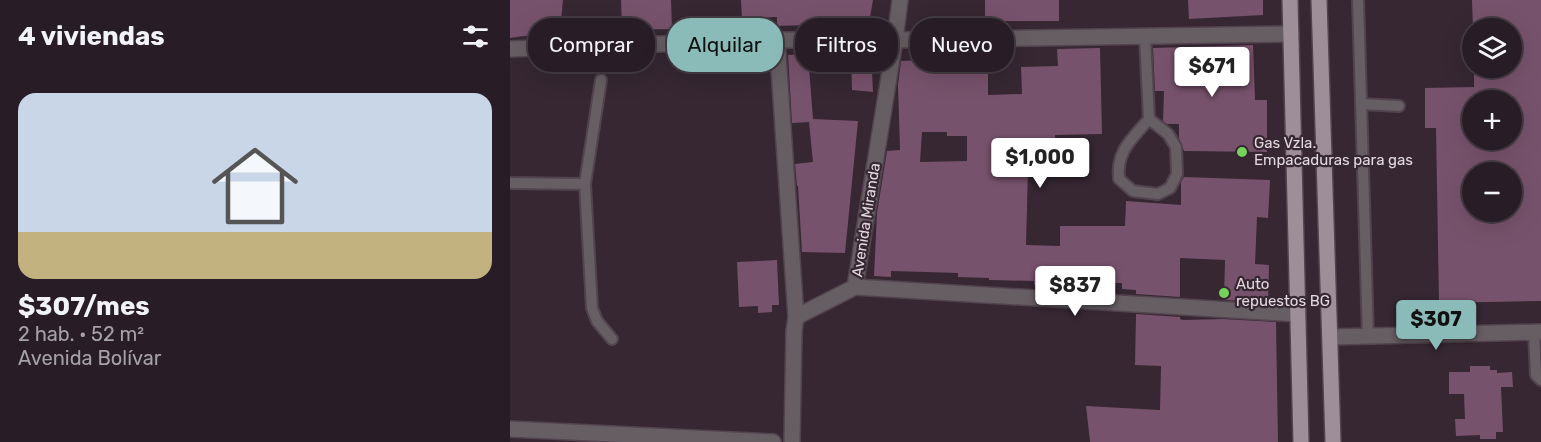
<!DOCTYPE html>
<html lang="es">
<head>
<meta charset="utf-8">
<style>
  :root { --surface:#281d26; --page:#342a32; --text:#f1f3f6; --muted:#a5a2a7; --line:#443b43; --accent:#8bbbb9 }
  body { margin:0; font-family:Rubik,sans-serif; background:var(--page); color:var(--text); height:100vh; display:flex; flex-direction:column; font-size:22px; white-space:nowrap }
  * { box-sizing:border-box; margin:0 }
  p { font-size:20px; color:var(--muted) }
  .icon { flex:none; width:33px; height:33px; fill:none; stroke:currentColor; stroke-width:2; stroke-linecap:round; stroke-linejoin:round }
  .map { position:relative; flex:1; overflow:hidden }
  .details { display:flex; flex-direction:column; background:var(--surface); width:510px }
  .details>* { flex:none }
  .banner { position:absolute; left:18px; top:18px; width:570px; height:54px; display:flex; gap:12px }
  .fabs { position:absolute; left:952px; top:18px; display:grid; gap:12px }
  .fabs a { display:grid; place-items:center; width:60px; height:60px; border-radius:50%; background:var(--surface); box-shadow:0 6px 24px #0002,0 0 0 2px var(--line); font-size:30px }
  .price { position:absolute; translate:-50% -51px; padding:0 14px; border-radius:6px; background:#fff; color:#222; font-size:20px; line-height:39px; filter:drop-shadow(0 2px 3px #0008) }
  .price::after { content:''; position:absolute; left:50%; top:36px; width:18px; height:14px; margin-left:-9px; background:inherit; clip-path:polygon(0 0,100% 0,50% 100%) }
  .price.on { background:var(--accent); color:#111 }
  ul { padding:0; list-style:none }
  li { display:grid; align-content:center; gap:12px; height:318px; padding:0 18px }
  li+li { border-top:2px solid var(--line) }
  li span { display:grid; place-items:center; height:186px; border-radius:18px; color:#555 }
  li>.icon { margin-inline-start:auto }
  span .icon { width:108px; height:108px; fill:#fffc; stroke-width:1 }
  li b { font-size:26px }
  h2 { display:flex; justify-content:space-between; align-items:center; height:72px; padding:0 18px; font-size:26px }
  .pill { padding:0 21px; border-radius:24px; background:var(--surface); box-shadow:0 6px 24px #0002,0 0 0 2px var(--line); font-size:21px; line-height:54px }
  .pill.on { background:var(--accent); color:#111 }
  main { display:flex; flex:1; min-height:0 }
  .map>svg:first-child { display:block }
</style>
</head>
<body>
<main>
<section class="details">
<h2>4 viviendas<svg class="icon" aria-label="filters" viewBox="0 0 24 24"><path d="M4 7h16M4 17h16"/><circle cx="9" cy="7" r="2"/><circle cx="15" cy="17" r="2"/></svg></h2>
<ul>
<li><span style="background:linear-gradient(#c9d6e8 75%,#c2b280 0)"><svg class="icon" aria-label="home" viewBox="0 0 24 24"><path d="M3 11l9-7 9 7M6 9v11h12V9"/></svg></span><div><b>$307/mes</b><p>2 hab. · 52 m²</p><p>Avenida Bolívar</p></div></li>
</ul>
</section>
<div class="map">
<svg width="1031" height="442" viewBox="0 0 1031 442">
  <rect width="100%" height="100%" fill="#362732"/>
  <!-- building -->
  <g fill="#77526c" fill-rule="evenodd">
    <path d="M0 0H53L50 31 0 38Z"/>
    <path d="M111 0H161L162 29 112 30Z"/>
    <path d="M231 0H363L359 23 267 26V17L232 18Z"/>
    <rect x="475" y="0" width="74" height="21"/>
    <path d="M678 0H753V15L679 19Z"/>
    <path d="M962 0H1031V301L929 303 926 128H915V88L964 87V68H1002V28H963ZM963 100H1002V140H963ZM963 172H1002V212H963Z"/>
    <path d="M88 20V36L56 37V21Z"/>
    <path d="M743 45 745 100H757V152L674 151 669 138V124H657L653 121 654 91H645L643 48Z"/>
    <path d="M590 48 592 134 545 135 546 169 518 170 516 245 550 246V226H615L616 201 671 205V182L674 177 760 180 758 218 747 217 745 264 759 265 758 302 714 300 715 260 670 258V297L626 294V290L612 289V283L550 282V286L524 285V281L479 280V278L448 277V273L416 272 381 271V277L364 276 367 213 377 151 390 150 388 85 391 61 415 60V53H478V95L512 94 511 67 548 66 547 49ZM412 132H437V136H457V161L410 162Z"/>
    <path d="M361 53 363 92 342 90 341 54Z"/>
    <path d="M298 54 303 119 348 121 335 253 292 252 288 186H287L285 164 303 162 299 122 282 123 278 55Z"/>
    <path d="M267 260 269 305H262V312L248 313V306L229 307 227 262Z"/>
    <path d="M626 314 670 317V319L673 320 713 319 766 322 768 442H580L576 406 650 410 651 366 625 365Z"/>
    <path d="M960 366H980V370H987V373L1002 372 1003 387H991L993 432H986V439H970V435L946 436 945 419H955L954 394H939V372H960Z"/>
  </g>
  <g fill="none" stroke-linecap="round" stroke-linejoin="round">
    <!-- service casing -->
    <g stroke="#52434e" stroke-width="14">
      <g id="service">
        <path d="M848 0 858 336"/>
        <path d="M635 37 639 119C622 139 606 151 609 179L623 191 648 194 660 188 667 174 666 147 658 134 639 119"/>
        <path d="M851 104 889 106"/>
        <path d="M0 183 75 184 82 308 87 321 102 339"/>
        <path d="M75 184 91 80"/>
        <path d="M1024 332 1026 375 1031 380"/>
      </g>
    </g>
    <!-- minor casing -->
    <g stroke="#52434e" stroke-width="18">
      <g id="minor">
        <path d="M267 40 286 317"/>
        <path d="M0 49 267 40H385L781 34"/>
        <path d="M345 287 787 314"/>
        <path d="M821 337 1031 332"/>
        <path d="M0 429 263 442"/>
        <path d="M282 442 284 331 286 317 345 287 385 40 390 0"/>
      </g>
    </g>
    <!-- primary casing -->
    <g stroke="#52434e" stroke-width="18">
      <g id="primary">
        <path d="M780 0 791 442"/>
        <path d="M809 0 823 442"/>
      </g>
    </g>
    <!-- service -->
    <use href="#service" stroke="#665e63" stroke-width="10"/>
    <!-- minor -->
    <use href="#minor" stroke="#665e63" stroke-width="15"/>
    <!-- primary -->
    <use href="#primary" stroke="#9e8e98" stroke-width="15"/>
  </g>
  <!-- markers -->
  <g fill="#75d25a" stroke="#362732" stroke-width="2">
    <circle cx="732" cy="152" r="6"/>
    <circle cx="714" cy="293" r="6"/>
  </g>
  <g text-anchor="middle" stroke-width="4.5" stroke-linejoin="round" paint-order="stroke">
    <!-- poi labels -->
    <g font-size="15" fill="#e2d8de" stroke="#362732" text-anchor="start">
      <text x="744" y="148">Gas Vzla.<tspan x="744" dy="17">Empacaduras para gas</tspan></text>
      <text x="726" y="289">Auto<tspan x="726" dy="17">repuestos BG</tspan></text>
    </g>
    <!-- street labels -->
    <g font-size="15" fill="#e2d8de" stroke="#362732">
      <text transform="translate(356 220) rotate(-81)" y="5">Avenida Miranda</text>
    </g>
  </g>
</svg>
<div class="fabs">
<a><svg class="icon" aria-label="layers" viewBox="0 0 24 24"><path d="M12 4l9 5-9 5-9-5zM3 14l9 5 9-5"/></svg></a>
<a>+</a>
<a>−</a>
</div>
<b class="price" style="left:702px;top:98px">$671</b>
<b class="price" style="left:530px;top:189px">$1,000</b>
<b class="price" style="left:565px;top:317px">$837</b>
<b class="price on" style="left:926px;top:351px">$307</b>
<div class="banner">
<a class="pill">Comprar</a>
<a class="pill on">Alquilar</a>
<a class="pill">Filtros</a>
<a class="pill">Nuevo</a>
</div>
</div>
</main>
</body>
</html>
